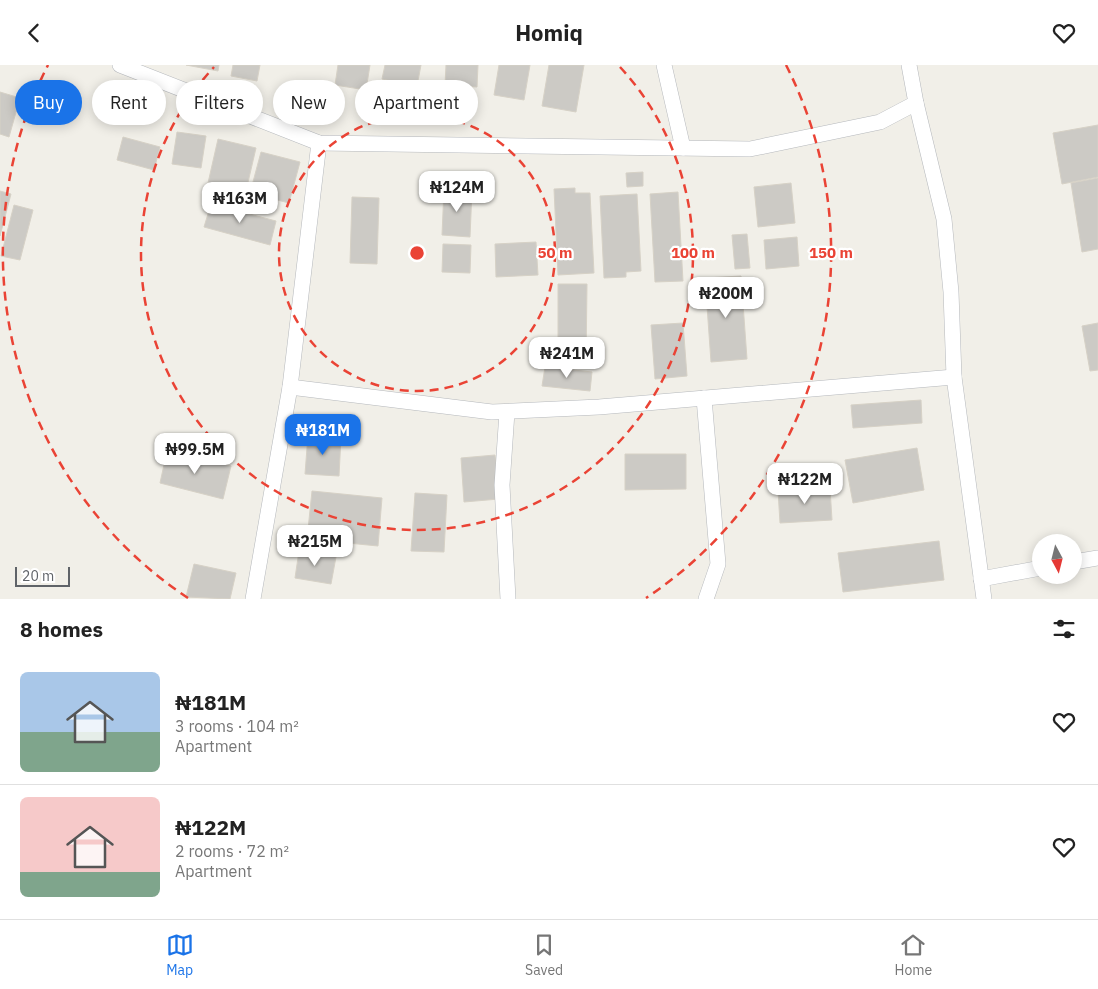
<!DOCTYPE html>
<html lang="en">
<head>
<meta charset="utf-8">
<style>
  :root { --surface:#fff; --page:#f2f2f2; --text:#222; --muted:#767676; --line:#e0e0e0; --accent:#1a73e8 }
  body { margin:0; font-family:"IBM Plex Sans",sans-serif; background:var(--page); color:var(--text); height:100vh; display:flex; flex-direction:column; font-size:19px; white-space:nowrap }
  * { box-sizing:border-box; margin:0 }
  p { font-size:16px; color:var(--muted) }
  .icon { flex:none; width:28px; height:28px; fill:none; stroke:currentColor; stroke-width:2; stroke-linecap:round; stroke-linejoin:round }
  .map { position:relative; height:534px; overflow:hidden }
  .panel { display:flex; flex-direction:column; background:var(--surface); flex:1 }
  .panel>* { flex:none }
  .top-card { position:absolute; left:15px; top:15px; width:500px; height:45px; display:flex; gap:10px }
  .needle { width:32px; rotate:173deg }
  .tools { position:absolute; left:1032px; top:469px; display:grid; gap:10px }
  .tools a { display:grid; place-items:center; width:50px; height:50px; border-radius:50%; background:var(--surface); box-shadow:0 2px 12px #0003; font-size:25px }
  .scale { position:absolute; left:15px; bottom:12px; width:55px; box-sizing:border-box; padding-left:5px; border:2px solid #5f6368; border-top:0; font-size:14px; line-height:18px; white-space:nowrap; color:#5f6368; -webkit-text-stroke:4px #fff; paint-order:stroke }
  .price { position:absolute; translate:-50% -42px; padding:0 11px; border-radius:10px; background:#fff; color:#222; font-size:16px; line-height:32px; filter:drop-shadow(0 1px 2px #0008) }
  .price::after { content:''; position:absolute; left:50%; top:30px; width:15px; height:11px; margin-left:-8px; background:inherit; clip-path:polygon(0 0,100% 0,50% 100%) }
  .price.active { background:var(--accent); color:#fff }
  ul { padding:0; list-style:none }
  li { display:flex; align-items:center; gap:15px; height:125px; padding:0 20px }
  li+li { border-top:1px solid var(--line) }
  li span { display:grid; place-items:center; flex:none; width:140px; height:100px; border-radius:8px; color:#555 }
  li>.icon { margin-inline-start:auto }
  span .icon { width:60px; height:60px; fill:#fffc; stroke-width:1 }
  li b { font-size:21px }
  h2 { display:flex; justify-content:space-between; align-items:center; height:60px; padding:0 20px; font-size:21px }
  .tag { padding:0 18px; border-radius:22px; background:var(--surface); box-shadow:0 2px 12px #0003; font-size:18px; line-height:45px }
  .tag.active { background:var(--accent); color:#fff }
  header { display:flex; justify-content:space-between; align-items:center; height:65px; padding:0 20px; background:var(--surface); font-size:22px; font-weight:700 }
  .tab-bar { display:flex; justify-content:space-around; align-items:center; height:70px; border-top:1px solid var(--line); background:var(--surface); font-size:14px; color:var(--muted) }
  .tab-bar a { display:grid; justify-items:center; gap:2px }
  .tab-bar .active { color:var(--accent) }
  .map>svg:first-child { display:block }
</style>
</head>
<body>
<header><svg class="icon" aria-label="back" viewBox="0 0 24 24"><path d="M15 5l-7 7 7 7"/></svg>Homiq<svg class="icon" aria-label="heart" viewBox="0 0 24 24"><path d="M12 20l-8-8c-3-5 5-10 8-4 3-6 11-1 8 4z"/></svg></header>
<div class="map">
<svg width="1098" height="534" viewBox="0 0 1098 534">
  <rect width="100%" height="100%" fill="#f1efe8"/>
  <!-- building -->
  <g fill="#cccac5" stroke="#d6d1c6">
    <path d="M186 0H219L218 6Z"/>
    <path d="M233 0H260L257 16 231 11Z"/>
    <path d="M338 0H370L366 25 335 20Z"/>
    <path d="M385 0H421L417 21 382 14Z"/>
    <path d="M446 0H478L477 22 445 20Z"/>
    <path d="M499 0H530L524 35 494 30Z"/>
    <path d="M549 0H584L576 47 542 41Z"/>
    <path d="M0 27 20 33 9 72 0 69Z"/>
    <path d="M1098 60V112L1062 119 1053 68Z"/>
    <path d="M177 67 206 71 201 103 172 99Z"/>
    <path d="M123 72 160 82 154 105 117 95Z"/>
    <path d="M218 74 256 83 246 126 208 118Z"/>
    <path d="M261 87 300 97 289 138 250 128Z"/>
    <path d="M643 107V121L627 122 626 108Z"/>
    <path d="M1098 113V184L1082 187 1071 118Z"/>
    <path d="M791 118 795 158 758 162 754 122Z"/>
    <path d="M575 123V128H590L594 208 558 210 554 124Z"/>
    <path d="M444 124 472 125 470 172 442 170Z"/>
    <path d="M0 126 11 129 0 171Z"/>
    <path d="M678 127 683 216 655 217 650 129Z"/>
    <path d="M637 129 641 206 626 207V212L604 213 600 131Z"/>
    <path d="M352 132 379 133 377 199 350 198Z"/>
    <path d="M211 139 276 156 270 180 204 162Z"/>
    <path d="M14 140 33 145 20 195 1 191Z"/>
    <path d="M747 169 750 203 735 204 732 170Z"/>
    <path d="M797 172 799 201 766 204 764 175Z"/>
    <path d="M536 177 538 210 496 212 495 179Z"/>
    <path d="M443 179 471 180 470 208 442 207Z"/>
    <path d="M741 211 747 294 711 297 705 213Z"/>
    <path d="M558 219H587L586 295H558Z"/>
    <path d="M683 258 687 311 655 314 651 260Z"/>
    <path d="M1098 258V305L1090 306 1082 261Z"/>
    <path d="M545 302 592 307 590 326 542 321Z"/>
    <path d="M921 335 922 358 853 363 851 340Z"/>
    <path d="M308 370 341 372 339 411 305 409Z"/>
    <path d="M917 383 924 425 853 438 845 395Z"/>
    <path d="M167 386 231 401 223 434 160 418Z"/>
    <path d="M625 389H686V424L625 425Z"/>
    <path d="M495 390 499 434 464 437 461 393Z"/>
    <path d="M830 423 832 455 780 458 778 426Z"/>
    <path d="M312 426 382 433 378 481 307 474Z"/>
    <path d="M415 428 447 430 444 487 411 486Z"/>
    <path d="M939 476 944 515 843 527 838 488Z"/>
    <path d="M299 486 336 492 331 519 295 513Z"/>
    <path d="M194 499 236 508 230 534 186 532Z"/>
  </g>
  <g fill="none" stroke-linecap="round" stroke-linejoin="round">
    <!-- street casing -->
    <g stroke="#b5b8bc" stroke-width="16">
      <g id="street">
        <path d="M120 0 319 78 750 84 880 57 916 38 909 0"/>
        <path d="M664 0 683 83"/>
        <path d="M916 38 944 154 951 227 954 312 984 534"/>
        <path d="M290 322 492 347 599 342 954 312"/>
        <path d="M704 333 718 499 706 534"/>
        <path d="M507 347 502 420 508 534"/>
        <path d="M1074 497 1098 493"/>
        <path d="M981 514 1041 503"/>
        <path d="M253 534 290 322 319 78"/>
      </g>
    </g>
    <!-- street -->
    <use href="#street" stroke="#fff" stroke-width="15"/>
  </g>
  <!-- distance rings -->
  <g fill="none" stroke="#ea4335" stroke-width="2.5" stroke-dasharray="9 6">
    <circle cx="417" cy="188" r="138"/>
    <path d="M620 2A276 276 0 1 1 214 2"/>
    <path d="M188 533A414 414 0 0 1 48 0M786 0A414 414 0 0 1 646 533"/>
  </g>
  <circle cx="417" cy="188" r="8" fill="#ea4335" stroke="#fff" stroke-width="2.5"/>
  <g font-size="15" text-anchor="middle" font-weight="bold" fill="#ea4335" stroke="#fff" stroke-width="4.5" stroke-linejoin="round" paint-order="stroke">
    <text x="555" y="193">50 m</text>
    <text x="693" y="193">100 m</text>
    <text x="831" y="193">150 m</text>
  </g>
</svg>
<div class="tools">
<a><svg class="needle" viewBox="-14 -14 28 28"><path d="M0-13l5 13h-10z" fill="#e53935"/><path d="M0 13l5-13h-10z" fill="#767676"/></svg></a>
</div>
<div class="scale">20 m</div>
<b class="price" style="left:457px;top:148px">₦124M</b>
<b class="price" style="left:240px;top:159px">₦163M</b>
<b class="price" style="left:726px;top:254px">₦200M</b>
<b class="price" style="left:567px;top:314px">₦241M</b>
<b class="price active" style="left:323px;top:391px">₦181M</b>
<b class="price" style="left:195px;top:410px">₦99.5M</b>
<b class="price" style="left:805px;top:440px">₦122M</b>
<b class="price" style="left:315px;top:502px">₦215M</b>
<div class="top-card">
<a class="tag active">Buy</a>
<a class="tag">Rent</a>
<a class="tag">Filters</a>
<a class="tag">New</a>
<a class="tag">Apartment</a>
</div>
</div>
<section class="panel">
<h2>8 homes<svg class="icon" aria-label="filters" viewBox="0 0 24 24"><path d="M4 7h16M4 17h16"/><circle cx="9" cy="7" r="2"/><circle cx="15" cy="17" r="2"/></svg></h2>
<ul>
<li><span style="background:linear-gradient(#a9c7e8 60%,#7fa58c 0)"><svg class="icon" aria-label="home" viewBox="0 0 24 24"><path d="M3 11l9-7 9 7M6 9v11h12V9"/></svg></span><div><b>₦181M</b><p>3 rooms · 104 m²</p><p>Apartment</p></div><svg class="icon" aria-label="heart" viewBox="0 0 24 24"><path d="M12 20l-8-8c-3-5 5-10 8-4 3-6 11-1 8 4z"/></svg></li>
<li><span style="background:linear-gradient(#f6c9c9 75%,#7fa58c 0)"><svg class="icon" aria-label="home" viewBox="0 0 24 24"><path d="M3 11l9-7 9 7M6 9v11h12V9"/></svg></span><div><b>₦122M</b><p>2 rooms · 72 m²</p><p>Apartment</p></div><svg class="icon" aria-label="heart" viewBox="0 0 24 24"><path d="M12 20l-8-8c-3-5 5-10 8-4 3-6 11-1 8 4z"/></svg></li>
</ul>
</section>
<nav class="tab-bar">
<a class="active"><svg class="icon" aria-label="map" viewBox="0 0 24 24"><path d="M3 6l6-2 6 2 6-2v14l-6 2-6-2-6 2zM9 4v14M15 6v14"/></svg>Map</a>
<a><svg class="icon" aria-label="saved" viewBox="0 0 24 24"><path d="M7 4h10v16l-5-4-5 4z"/></svg>Saved</a>
<a><svg class="icon" aria-label="home" viewBox="0 0 24 24"><path d="M3 11l9-7 9 7M6 9v11h12V9"/></svg>Home</a>
</nav>
</body>
</html>
